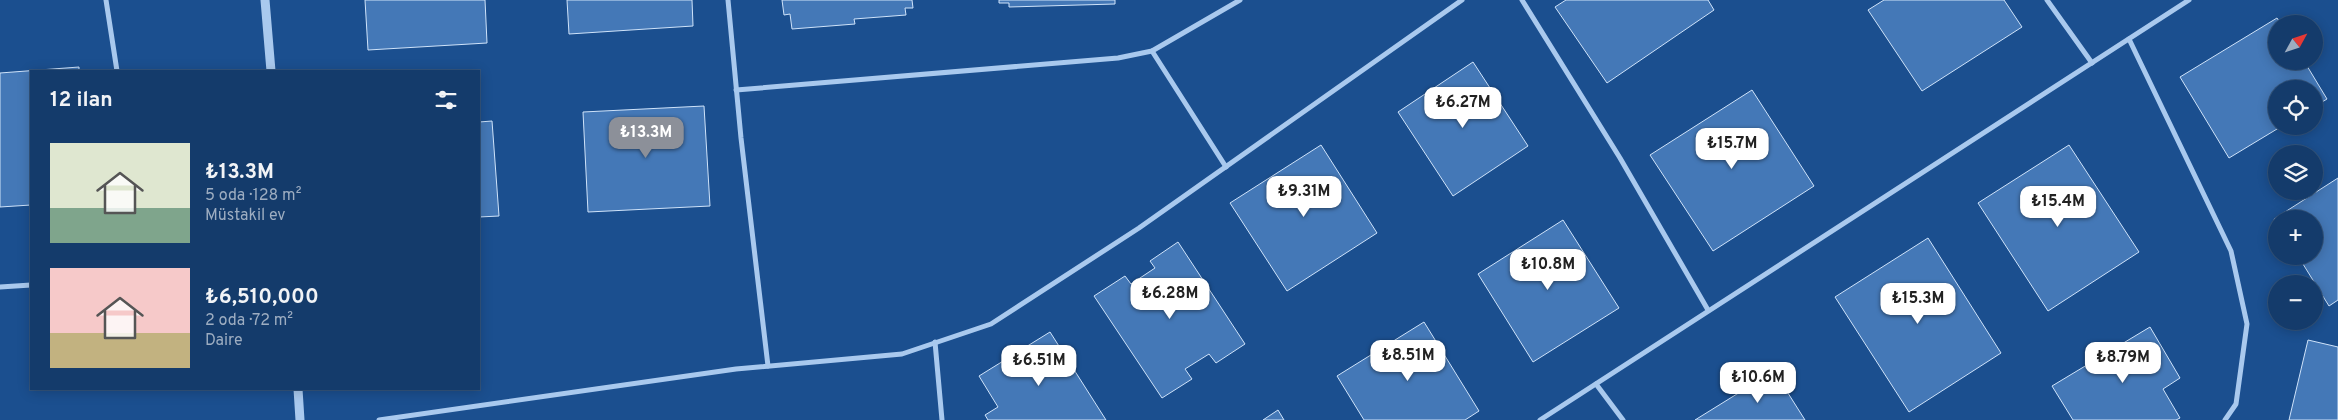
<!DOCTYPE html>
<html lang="tr">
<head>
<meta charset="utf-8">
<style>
  :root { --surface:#143b6b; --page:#1d4271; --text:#f1f3f6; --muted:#9dadc1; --line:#33557e; --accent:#8c9099 }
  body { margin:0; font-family:Overpass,sans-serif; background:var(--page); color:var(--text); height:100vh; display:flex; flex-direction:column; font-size:19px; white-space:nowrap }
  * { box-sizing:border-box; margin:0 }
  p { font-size:16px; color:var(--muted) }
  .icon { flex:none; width:28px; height:28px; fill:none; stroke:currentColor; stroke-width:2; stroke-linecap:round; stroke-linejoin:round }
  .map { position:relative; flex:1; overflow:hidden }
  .details { position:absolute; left:30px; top:70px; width:450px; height:320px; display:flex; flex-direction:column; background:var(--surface); border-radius:0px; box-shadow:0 2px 12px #0003,0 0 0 1px var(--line) }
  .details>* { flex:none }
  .needle { width:32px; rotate:50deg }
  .controls { position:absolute; left:2268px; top:15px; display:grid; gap:10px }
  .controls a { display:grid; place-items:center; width:55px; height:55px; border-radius:50%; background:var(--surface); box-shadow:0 2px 12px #0003,0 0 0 1px var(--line); font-size:25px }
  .price { position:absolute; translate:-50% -42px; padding:0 11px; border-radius:10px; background:#fff; color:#222; font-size:16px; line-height:32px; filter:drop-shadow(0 1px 2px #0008) }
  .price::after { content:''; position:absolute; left:50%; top:30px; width:15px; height:11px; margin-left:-8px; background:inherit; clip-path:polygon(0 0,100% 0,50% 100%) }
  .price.active { background:var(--accent); color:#fff }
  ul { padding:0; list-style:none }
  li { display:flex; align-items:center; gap:15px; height:125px; padding:0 20px }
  li span { display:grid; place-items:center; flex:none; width:140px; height:100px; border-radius:0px; color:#555 }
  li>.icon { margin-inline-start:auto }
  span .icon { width:60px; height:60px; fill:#fffc; stroke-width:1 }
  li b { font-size:21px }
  h2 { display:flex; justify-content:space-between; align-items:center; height:60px; padding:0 20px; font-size:21px }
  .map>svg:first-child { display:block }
</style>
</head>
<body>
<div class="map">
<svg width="2338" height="420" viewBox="0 0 2338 420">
  <rect width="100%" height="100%" fill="#1b4f8f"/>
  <!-- building -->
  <g fill="#4478b7" stroke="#cfe3fa">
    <path d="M365 0H485L487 43 368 50Z"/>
    <path d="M567 0H692L693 26 569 34Z"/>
    <path d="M782 0H912L913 8H905L906 15 854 19 855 24 792 29 790 14 784 15Z"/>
    <path d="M999 0H1115V4L1009 7V3H999Z"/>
    <path d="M1566 0H1708L1714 10 1607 83 1555 7Z"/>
    <path d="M1884 0H2004L2022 27 1922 91 1868 10Z"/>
    <path d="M2277 18 2281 24H2276V61H2304L2327 99 2314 107V89H2276V126H2282L2229 158 2180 77Z"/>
    <path d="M1473 62 1528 146 1453 196 1398 112Z"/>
    <path d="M79 67V71H31V205L0 207V73Z"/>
    <path d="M1752 90 1814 186 1713 251 1650 155Z"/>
    <path d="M704 106 710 206 588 212 583 112Z"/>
    <path d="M492 121 499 216 479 217V122Z"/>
    <path d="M1321 145 1377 233 1287 291 1230 203Z"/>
    <path d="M2069 145 2139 252 2048 311 1978 203Z"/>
    <path d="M2338 178V300L2329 306 2298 256H2314V219H2276V223L2274 219Z"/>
    <path d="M1563 220 1619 308 1533 362 1478 274Z"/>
    <path d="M1928 238 2001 353 1909 412 1835 297Z"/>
    <path d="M1178 242 1245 344 1216 363 1209 354 1185 369 1192 379 1162 398 1094 296 1125 276 1131 284 1155 268 1150 261Z"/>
    <path d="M1424 322 1479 411 1465 420H1364L1337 376Z"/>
    <path d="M2150 327 2180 378 2163 389 2180 418 2176 420H2073L2052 386Z"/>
    <path d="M1050 332 1106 420H988L985 415 998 407 979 376Z"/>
    <path d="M2308 340 2338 347V420H2289Z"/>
    <path d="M1774 371 1805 420H1695Z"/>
    <path d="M1278 410 1284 420H1263Z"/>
  </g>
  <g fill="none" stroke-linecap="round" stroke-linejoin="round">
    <!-- minor -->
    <g stroke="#a9c9ee" stroke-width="5">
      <path d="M106 0 117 71"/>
      <path d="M728 0 741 138 768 366"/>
      <path d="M1522 0 1620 158 1708 310"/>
      <path d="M2047 0 2092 63"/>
      <path d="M2129 39 2231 251 2247 324 2236 404 2225 420"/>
      <path d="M1152 51 1226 167"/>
      <path d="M736 90 1118 58 1152 51 1240 0"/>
      <path d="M0 287 31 285"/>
      <path d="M935 342 942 420"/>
      <path d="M1596 384 1623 420"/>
      <path d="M379 420 736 369 902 354 991 324 1139 228 1462 0"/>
      <path d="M1540 420 2189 0"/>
    </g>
    <!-- tertiary -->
    <g stroke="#a9c9ee" stroke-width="9">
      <path d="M265 0 271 71"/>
      <path d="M298 389 300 420"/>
    </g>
  </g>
</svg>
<div class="controls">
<a><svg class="needle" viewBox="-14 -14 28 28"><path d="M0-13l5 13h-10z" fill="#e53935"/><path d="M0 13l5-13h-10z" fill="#9dadc1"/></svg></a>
<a><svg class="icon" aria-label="locate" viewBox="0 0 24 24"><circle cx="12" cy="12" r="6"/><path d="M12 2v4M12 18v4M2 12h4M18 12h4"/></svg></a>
<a><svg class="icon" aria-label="layers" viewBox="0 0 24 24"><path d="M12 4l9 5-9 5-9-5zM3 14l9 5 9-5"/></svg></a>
<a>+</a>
<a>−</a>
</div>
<b class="price" style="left:1463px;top:129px">₺6.27M</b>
<b class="price active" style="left:646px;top:159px">₺13.3M</b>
<b class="price" style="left:1732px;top:170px">₺15.7M</b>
<b class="price" style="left:1304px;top:218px">₺9.31M</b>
<b class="price" style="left:2058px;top:228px">₺15.4M</b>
<b class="price" style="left:1548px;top:291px">₺10.8M</b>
<b class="price" style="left:1170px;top:320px">₺6.28M</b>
<b class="price" style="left:1918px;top:325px">₺15.3M</b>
<b class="price" style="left:1408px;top:382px">₺8.51M</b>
<b class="price" style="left:2123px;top:384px">₺8.79M</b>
<b class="price" style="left:1039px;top:387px">₺6.51M</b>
<b class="price" style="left:1758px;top:404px">₺10.6M</b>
<section class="details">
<h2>12 ilan<svg class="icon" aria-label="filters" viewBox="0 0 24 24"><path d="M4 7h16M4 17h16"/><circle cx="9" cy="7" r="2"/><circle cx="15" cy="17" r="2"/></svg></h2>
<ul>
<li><span style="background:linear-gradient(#dfe7d0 65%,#7fa58c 0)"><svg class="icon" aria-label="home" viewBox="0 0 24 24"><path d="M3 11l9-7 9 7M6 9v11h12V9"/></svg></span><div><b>₺13.3M</b><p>5 oda · 128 m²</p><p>Müstakil ev</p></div></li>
<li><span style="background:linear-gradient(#f6c9c9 65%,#c2b280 0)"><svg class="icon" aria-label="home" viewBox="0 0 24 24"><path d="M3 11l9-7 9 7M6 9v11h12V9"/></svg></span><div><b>₺6,510,000</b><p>2 oda · 72 m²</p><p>Daire</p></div></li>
</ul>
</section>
</div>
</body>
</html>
